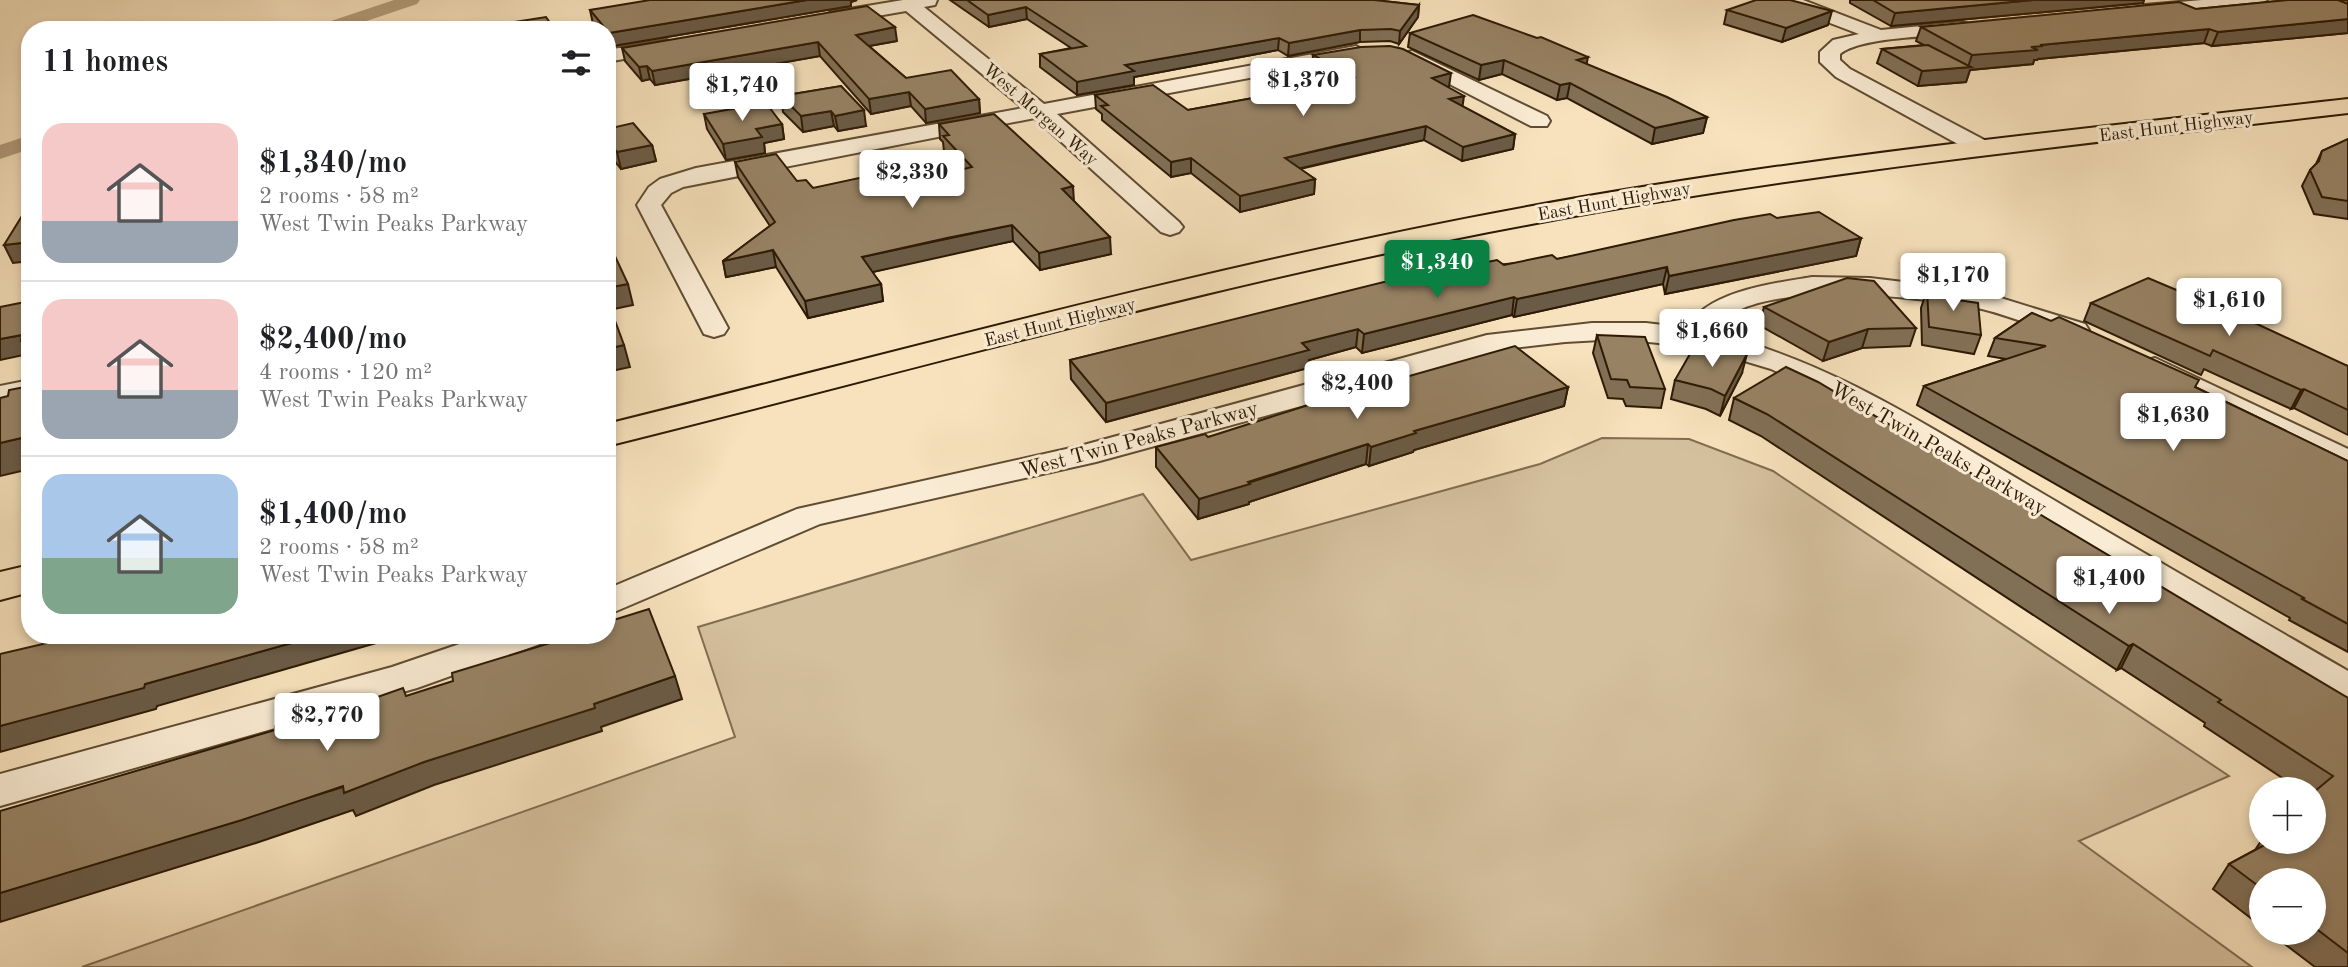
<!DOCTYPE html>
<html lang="en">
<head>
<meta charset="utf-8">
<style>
  :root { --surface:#fff; --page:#f2f2f2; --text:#202124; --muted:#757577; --line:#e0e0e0; --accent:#0b8043 }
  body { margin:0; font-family:"Old Standard TT",serif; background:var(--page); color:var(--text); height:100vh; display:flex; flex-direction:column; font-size:26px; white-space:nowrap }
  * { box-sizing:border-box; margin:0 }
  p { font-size:23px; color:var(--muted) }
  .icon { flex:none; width:38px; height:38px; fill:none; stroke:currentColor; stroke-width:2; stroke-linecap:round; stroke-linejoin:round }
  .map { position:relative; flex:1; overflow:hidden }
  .panel { position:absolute; left:21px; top:21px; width:595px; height:623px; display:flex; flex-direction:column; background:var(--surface); border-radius:28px; box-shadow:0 4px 10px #0003 }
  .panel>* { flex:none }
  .controls { position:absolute; left:2249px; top:777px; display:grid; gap:14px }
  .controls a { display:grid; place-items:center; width:77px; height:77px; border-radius:50%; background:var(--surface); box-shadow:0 4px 10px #0003; font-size:35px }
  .price { position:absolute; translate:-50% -60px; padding:0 16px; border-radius:7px; background:#fff; color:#222; font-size:23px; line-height:46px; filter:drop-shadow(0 2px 4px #0008) }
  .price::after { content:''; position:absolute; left:50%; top:42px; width:21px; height:16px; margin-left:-10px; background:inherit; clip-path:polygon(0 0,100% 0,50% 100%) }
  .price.on { background:var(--accent); color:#fff }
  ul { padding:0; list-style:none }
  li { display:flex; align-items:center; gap:21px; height:175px; padding:0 21px }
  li+li { border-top:2px solid var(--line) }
  li span { display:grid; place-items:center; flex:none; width:196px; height:140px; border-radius:21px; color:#555 }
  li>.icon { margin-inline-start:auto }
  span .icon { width:84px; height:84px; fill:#fffc; stroke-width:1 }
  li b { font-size:30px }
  h2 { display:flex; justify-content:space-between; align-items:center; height:84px; padding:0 21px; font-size:30px }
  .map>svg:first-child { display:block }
</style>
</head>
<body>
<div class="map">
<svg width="2348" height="967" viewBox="0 0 2348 967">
  <rect width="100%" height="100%" fill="#f7e2bd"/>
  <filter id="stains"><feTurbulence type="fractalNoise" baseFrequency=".00286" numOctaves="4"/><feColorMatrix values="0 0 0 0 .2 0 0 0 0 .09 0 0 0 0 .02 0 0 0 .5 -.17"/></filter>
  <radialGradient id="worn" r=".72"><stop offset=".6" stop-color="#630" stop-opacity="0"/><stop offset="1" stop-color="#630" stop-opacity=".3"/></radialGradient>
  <!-- green -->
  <path fill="#d5c09e" stroke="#826d51" stroke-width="2" d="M1602 438 1689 439 1773 471 2229 776 2079 841 2252 967H82L735 737 698 627 1143 494 1191 560 1540 464Z"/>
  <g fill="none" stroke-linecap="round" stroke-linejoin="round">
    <!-- canal -->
    <g fill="#b39e7e" fill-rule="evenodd">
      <path d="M394 0H420L417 4 340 30H313L316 26Z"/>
      <path d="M30 135V149L0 159V145Z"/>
    </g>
    <!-- street casing -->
    <g stroke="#604c32" stroke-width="4">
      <g id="street">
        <path d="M903 0H937L935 5 924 7 1044 104 1356 46 1366 52 1356 58 1057 114 1179 222 1183 227 1179 232 1170 235 1161 232 1035 118 683 187 671 193 661 205 728 328 724 334 714 337 704 334 637 205 649 187 660 179 696 168 1023 108 906 11 831 24 822 18 831 12Z"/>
        <path d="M1777 0H1803L1881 30 1962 22 1969 24 1971 28 1969 32 1962 34C1934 36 1860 37 1840 54V60L1850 69 1992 144 1995 149 1992 154H1976L1836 77 1820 62V52L1833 40 1859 34 1780 4Z"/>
        <path d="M2202 0H2267L2258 5 2145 17 2136 11 2145 5Z"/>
        <path d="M667 40 677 46 674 50 607 62V50Z"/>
        <path d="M1412 51 1547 116 1550 121 1547 126H1531L1405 61 1402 57 1405 53Z"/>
        <path d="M1812 277 1870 278 1978 291 2085 324 2089 330 2085 336 2075 339C2041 330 2008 314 1973 307 1923 297 1739 275 1714 333 1828 361 1923 423 2023 482 2131 546 2239 608 2348 671V703L2334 699 1850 406 1771 369 1698 347 1619 339 1565 342 1513 348 1096 462 820 524 607 615V589L797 509 1080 446 1487 335 1592 323H1646L1688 328C1705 291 1776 283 1812 277Z"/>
        <path d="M2155 358 2348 449V471L2336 468 2145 373 2140 367 2145 361Z"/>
        <path d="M30 380V398L0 404V386Z"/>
        <path d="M486 635H546L540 644 417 688 0 806V774L392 667Z"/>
      </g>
    </g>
    <!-- primary casing -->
    <g stroke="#2e1a04" stroke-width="4">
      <g id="primary">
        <path d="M2348 99V113C2074 145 1798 173 1526 225 1216 283 913 370 607 446V424C913 348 1217 264 1527 207 1798 157 2074 130 2348 99Z"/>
        <path d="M30 565V592L0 600V572Z"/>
      </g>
    </g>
    <!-- street -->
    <use href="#street" fill="#faecd4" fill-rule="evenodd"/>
    <!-- primary -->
    <use href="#primary" fill="#f7e2bd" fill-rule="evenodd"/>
  </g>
  <!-- wall -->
  <g fill="#827056" stroke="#2e1a04" stroke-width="2">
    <path d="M857 0 851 2V6L613 46 607 40V30H598L593 24 590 10Z"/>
    <path d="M950 0H1374L1419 5 1418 17 1399 44 1390 41 1360 42 1288 56 1278 50 1134 77V85L1077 95 1040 67V54L1071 48 1027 19 989 27Z"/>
    <path d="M1850 0H2144L2143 3 1891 26 1850 3Z"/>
    <path d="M2288 0H2348V33L2212 46 2204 43 2038 59 2037 60H2034L2033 64 1970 70 1966 82 1918 86 1877 63 1882 49 1924 45 1916 41 1921 27 2196 9Z"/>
    <path d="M1727 10 1828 25 1782 42 1724 24Z"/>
    <path d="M1410 33 1586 64 1707 117 1703 133 1652 144 1567 98 1557 100 1502 74 1479 80 1408 47Z"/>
    <path d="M897 41 869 46 906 78 979 99 980 113 926 123 911 106 871 114 820 56 655 85 650 79 642 81 625 61 622 48Z"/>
    <path d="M1313 55 1449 87H1448L1463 107 1515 134 1513 149 1462 161 1424 140 1300 169 1315 179 1314 194 1240 212 1191 173 1171 177 1102 120V114L1096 109 1095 95 1188 110 1253 98 1335 81 1312 69Z"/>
    <path d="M841 86 866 126 838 131 834 126 803 132 783 112 781 96Z"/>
    <path d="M704 114 782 124 784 139 764 143 765 153 726 160 707 129Z"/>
    <path d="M939 124 1074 201 1111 254 1040 270 1013 241 949 254 872 272 881 284 883 301 808 318 776 267 726 277 723 261 770 226 738 177 735 162 797 181 813 188 885 189 962 169 944 151 943 142 940 139Z"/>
    <path d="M607 129 652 145 656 161 621 169 607 152Z"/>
    <path d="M2348 139V219L2314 214 2302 186 2310 170 2316 164 2322 151Z"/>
    <path d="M1777 218 1861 238 1856 256 1665 294 1663 284 1514 317 1512 315 1362 353 1356 347 1309 360 1308 368 1106 422 1071 379 1070 360 1447 270 1557 259Z"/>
    <path d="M1927 290 1957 300 1981 335 1974 354 1922 345 1921 308Z"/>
    <path d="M2091 303 2348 366V435L2294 408 2291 409 2204 369 2201 375 2084 321Z"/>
    <path d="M1764 307 1916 328 1910 346 1862 348 1823 361 1759 325Z"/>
    <path d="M2032 313 2195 387 2348 461V652L2289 620 2290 618 1917 405 1924 386 2006 359 1988 356 1995 338Z"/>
    <path d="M1597 335 1665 389 1661 408 1626 406 1623 399 1608 398 1593 353Z"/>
    <path d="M1742 373 1720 416 1706 409 1671 399 1675 380Z"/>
    <path d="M1568 387 1564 406 1414 450 1413 452 1369 466 1366 464 1249 502V504L1198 519 1156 467V447L1208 437Z"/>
    <path d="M1734 398 2348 698V967H2315L2270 933H2314V880H2261V926L2213 889 2229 864 2255 850 2261 841V842H2314V789H2299L2204 726 2205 723 2121 668 2117 670 1761 436 1729 420Z"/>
  </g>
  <!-- shaded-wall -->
  <g fill="#6a5b46" stroke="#2e1a04" stroke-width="2">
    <path d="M807 0H857L851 2V6L613 46 609 33Z"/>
    <path d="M2033 0H2144L2143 3 1891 26 1895 13Z"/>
    <path d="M1419 5 1418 17 1399 44 1400 31Z"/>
    <path d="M1026 7 1027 19 989 27 988 15Z"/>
    <path d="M1832 11 1828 25 1782 42 1786 28Z"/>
    <path d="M2348 19V33L2212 46 2218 32Z"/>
    <path d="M895 27 897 41 858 48 856 35Z"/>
    <path d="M2209 29 2204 43 2038 59 2037 60H2034L2033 64 1970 70 1966 82 1918 86 1922 71 1968 67 1972 55 2040 45Z"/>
    <path d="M1360 30V42L1288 56 1289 43Z"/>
    <path d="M1279 38 1278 50 1134 77V85L1077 95V82L1125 65Z"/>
    <path d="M818 42 820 56 655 85 652 71Z"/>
    <path d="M1588 57 1585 72 1577 60Z"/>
    <path d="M1504 60 1502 74 1479 80 1481 65Z"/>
    <path d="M647 66 650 79 642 81 639 67Z"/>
    <path d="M1451 73 1449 87 1430 91 1432 78Z"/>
    <path d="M1570 83 1567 98 1557 100 1560 85Z"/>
    <path d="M909 92 911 106 871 114 869 99Z"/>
    <path d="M1464 96 1462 110 1449 99Z"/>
    <path d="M979 99 980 113 926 123 925 109Z"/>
    <path d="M864 110 866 126 838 131 835 116Z"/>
    <path d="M831 111 834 126 803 132 801 116Z"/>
    <path d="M1707 117 1703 133 1652 144 1655 128Z"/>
    <path d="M782 124 784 139 764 143 765 153 726 160 723 144 756 129Z"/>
    <path d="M1426 126 1424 140 1284 172 1285 158Z"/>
    <path d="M1515 134 1513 149 1462 161 1463 147Z"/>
    <path d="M652 145 656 161 621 169 617 152Z"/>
    <path d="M1191 158V173L1171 177V162Z"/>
    <path d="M1315 179 1314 194 1240 212V196Z"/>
    <path d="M1073 186 1074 202 1062 189Z"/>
    <path d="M1012 225 1013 241 864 274 862 257Z"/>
    <path d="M1110 237 1111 254 1040 270 1039 253Z"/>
    <path d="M1861 238 1856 256 1665 294 1669 276Z"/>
    <path d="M30 242V261L13 263 4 245Z"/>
    <path d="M773 250 776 267 726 277 723 261Z"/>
    <path d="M1667 267 1663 284 1514 317 1517 299Z"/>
    <path d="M628 284 633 305 609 310 607 304V288Z"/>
    <path d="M881 284 883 301 808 318 805 301Z"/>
    <path d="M1514 297 1512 315 1362 353 1364 334Z"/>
    <path d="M1358 329 1356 347 1309 360 1308 368 1106 422V403L1302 343Z"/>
    <path d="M1868 329 1862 348 1823 361 1829 342Z"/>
    <path d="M22 335 30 340V357L28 354 0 360V339Z"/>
    <path d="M624 345 630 367 607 372V349Z"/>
    <path d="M1747 354 1742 373 1720 416 1725 396Z"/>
    <path d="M1568 387 1564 406 1414 450 1413 452 1369 466 1371 447 1414 431Z"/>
    <path d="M2304 389 2294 408 2291 409 2301 390Z"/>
    <path d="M30 436V469L0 476V443Z"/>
    <path d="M1368 444 1366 464 1249 502V504L1198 519 1199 499Z"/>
    <path d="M320 635H404L157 706 156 709 0 752V726L145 684Z"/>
    <path d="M2133 644 2121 668 2117 670 2129 646Z"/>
    <path d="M675 676 682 699 601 727 602 731 434 785 356 816 353 810 256 843 0 922V893L424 762Z"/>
  </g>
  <!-- building -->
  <g fill="#978264" stroke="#2e1a04" stroke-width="2">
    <path d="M650 0H807L609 33 590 10Z"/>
    <path d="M967 0H1374L1419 5 1400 31 1391 29 1360 30 1289 43 1279 38 1125 65 1134 71 1077 82 1040 54 1086 46 1026 7 988 15Z"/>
    <path d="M1756 0H1790L1832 11 1786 28 1727 10Z"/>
    <path d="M1873 0H2033L1895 13Z"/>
    <path d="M2289 0H2338L2348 4V19L2218 32 2209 29 2040 45 2043 46 2031 47 2038 50 1972 55 1921 27 2179 2 2196 9Z"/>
    <path d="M867 6 895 27 856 35 906 78 951 70 979 99 925 109 909 92 869 99 818 42 652 71 647 66 639 67 622 48Z"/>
    <path d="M1473 15 1537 38 1541 37 1588 57 1577 60 1667 97 1707 117 1655 128 1570 83 1560 85 1504 60 1481 65 1410 33Z"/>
    <path d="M546 17 555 30H499L496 25Z"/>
    <path d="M1928 45 1971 67 1922 71 1882 49Z"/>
    <path d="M1390 46 1403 49 1451 73 1432 78 1464 96 1449 99 1515 134 1463 147 1426 126 1340 145 1285 158 1315 179 1240 196 1191 158 1171 162 1101 106 1108 105 1095 95 1153 85 1188 110 1253 98 1354 77 1313 55 1361 47Z"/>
    <path d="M841 86 864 110 835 116 831 111 801 116 781 96Z"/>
    <path d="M766 103 782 124 756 129 762 137 723 144 704 114Z"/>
    <path d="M994 114 1073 186 1062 189 1110 237 1039 253 1012 225 947 238 862 257 881 284 805 301 773 250 723 261 775 222 735 162 776 154 797 181 806 180 813 188 873 175 885 189 972 167 943 136 949 135 939 124Z"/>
    <path d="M633 123 652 145 617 152 607 140V129Z"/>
    <path d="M2348 139V201L2322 197 2310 170 2319 161 2322 151Z"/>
    <path d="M30 203V242L4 245Z"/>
    <path d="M1819 212 1861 238 1669 276 1667 267 1517 299 1514 297 1364 334 1358 329 1302 343 1309 350 1106 403 1070 360 1444 267 1447 270 1497 260 1504 265 1552 255 1557 259 1734 220 1770 214 1777 218Z"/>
    <path d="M607 239 628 284 607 288Z"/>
    <path d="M1847 278 1874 281 1916 328 1868 329 1829 342 1764 307Z"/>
    <path d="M2148 278 2257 324 2348 366V410L2304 389 2301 390 2213 350 2210 356 2091 303Z"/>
    <path d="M1927 290 1957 294V300L1978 303 1981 335 1929 327Z"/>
    <path d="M607 299 624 345 607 349Z"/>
    <path d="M30 301V340L21 341 22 335 0 339V307Z"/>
    <path d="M2032 313 2051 321 2059 317 2199 380 2195 387 2348 461V624L2302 599 2304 598 1924 386 2046 346 1995 338Z"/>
    <path d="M1597 335 1645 337 1665 389 1630 387 1627 380 1611 379Z"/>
    <path d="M1515 346 1568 387 1414 431 1416 433 1371 447 1368 444 1248 482 1250 484 1199 499 1156 447 1205 434 1208 437 1321 401Z"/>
    <path d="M1694 347 1714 352 1717 347 1747 354 1725 396 1711 389 1675 380Z"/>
    <path d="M1786 367 1818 382 2348 698V953L2314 927V880H2261V888L2229 864 2270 842H2314V792L2333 776 2218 702 2221 700 2133 644 2129 646 1767 414 1734 398Z"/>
    <path d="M30 386V436L0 443V398L8 396 9 390Z"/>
    <path d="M649 609 675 676 594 704 595 708 424 762 344 793 343 786 242 820 0 893V811L275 730V726L317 713 318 718 403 688 406 696 453 681 452 673 576 635H607V622Z"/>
    <path d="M81 635H320L145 684 144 688 0 726V654Z"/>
  </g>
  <g text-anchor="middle" stroke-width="6" stroke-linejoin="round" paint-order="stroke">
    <!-- far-street labels -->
    <g font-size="18" fill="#2e1a04" stroke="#faecd4">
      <text transform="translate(1041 114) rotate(41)" y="6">West Morgan Way</text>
      <text transform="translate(2176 126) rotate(-7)" y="6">East Hunt Highway</text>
      <text transform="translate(1614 201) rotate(-10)" y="6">East Hunt Highway</text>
      <text transform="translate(1060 322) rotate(-14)" y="6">East Hunt Highway</text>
    </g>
    <!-- street labels -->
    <g font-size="21" fill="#2e1a04" stroke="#faecd4">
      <text transform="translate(1139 439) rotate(-15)" y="7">West Twin Peaks Parkway</text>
      <text transform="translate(1939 448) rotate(30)" y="7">West Twin Peaks Parkway</text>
    </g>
  </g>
  <rect width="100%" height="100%" filter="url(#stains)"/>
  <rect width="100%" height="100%" fill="url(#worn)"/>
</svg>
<div class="controls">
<a>+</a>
<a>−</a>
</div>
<b class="price" style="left:1303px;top:118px">$1,370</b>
<b class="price" style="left:742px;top:123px">$1,740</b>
<b class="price" style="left:912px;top:210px">$2,330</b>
<b class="price on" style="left:1437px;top:300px">$1,340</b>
<b class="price" style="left:1953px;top:313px">$1,170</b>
<b class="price" style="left:2229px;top:338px">$1,610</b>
<b class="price" style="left:1712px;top:369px">$1,660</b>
<b class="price" style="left:1357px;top:421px">$2,400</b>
<b class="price" style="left:2173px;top:453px">$1,630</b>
<b class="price" style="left:2109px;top:616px">$1,400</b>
<b class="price" style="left:327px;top:753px">$2,770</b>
<section class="panel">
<h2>11 homes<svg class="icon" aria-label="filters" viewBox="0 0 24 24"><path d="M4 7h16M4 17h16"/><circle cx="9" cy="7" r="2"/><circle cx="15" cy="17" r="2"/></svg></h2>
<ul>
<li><span style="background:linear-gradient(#f6c9c9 70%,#9aa5b1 0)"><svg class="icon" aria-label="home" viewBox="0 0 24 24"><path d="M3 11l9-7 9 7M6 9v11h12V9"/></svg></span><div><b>$1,340/mo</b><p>2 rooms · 58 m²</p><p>West Twin Peaks Parkway</p></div></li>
<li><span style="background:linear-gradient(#f6c9c9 65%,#9aa5b1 0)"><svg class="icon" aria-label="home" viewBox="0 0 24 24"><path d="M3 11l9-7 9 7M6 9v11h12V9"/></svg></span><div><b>$2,400/mo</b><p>4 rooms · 120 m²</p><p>West Twin Peaks Parkway</p></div></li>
<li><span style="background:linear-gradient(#a9c7e8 60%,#7fa58c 0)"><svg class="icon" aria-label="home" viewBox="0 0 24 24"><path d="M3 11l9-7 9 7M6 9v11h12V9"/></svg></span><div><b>$1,400/mo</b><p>2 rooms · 58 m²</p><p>West Twin Peaks Parkway</p></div></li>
</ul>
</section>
</div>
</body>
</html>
